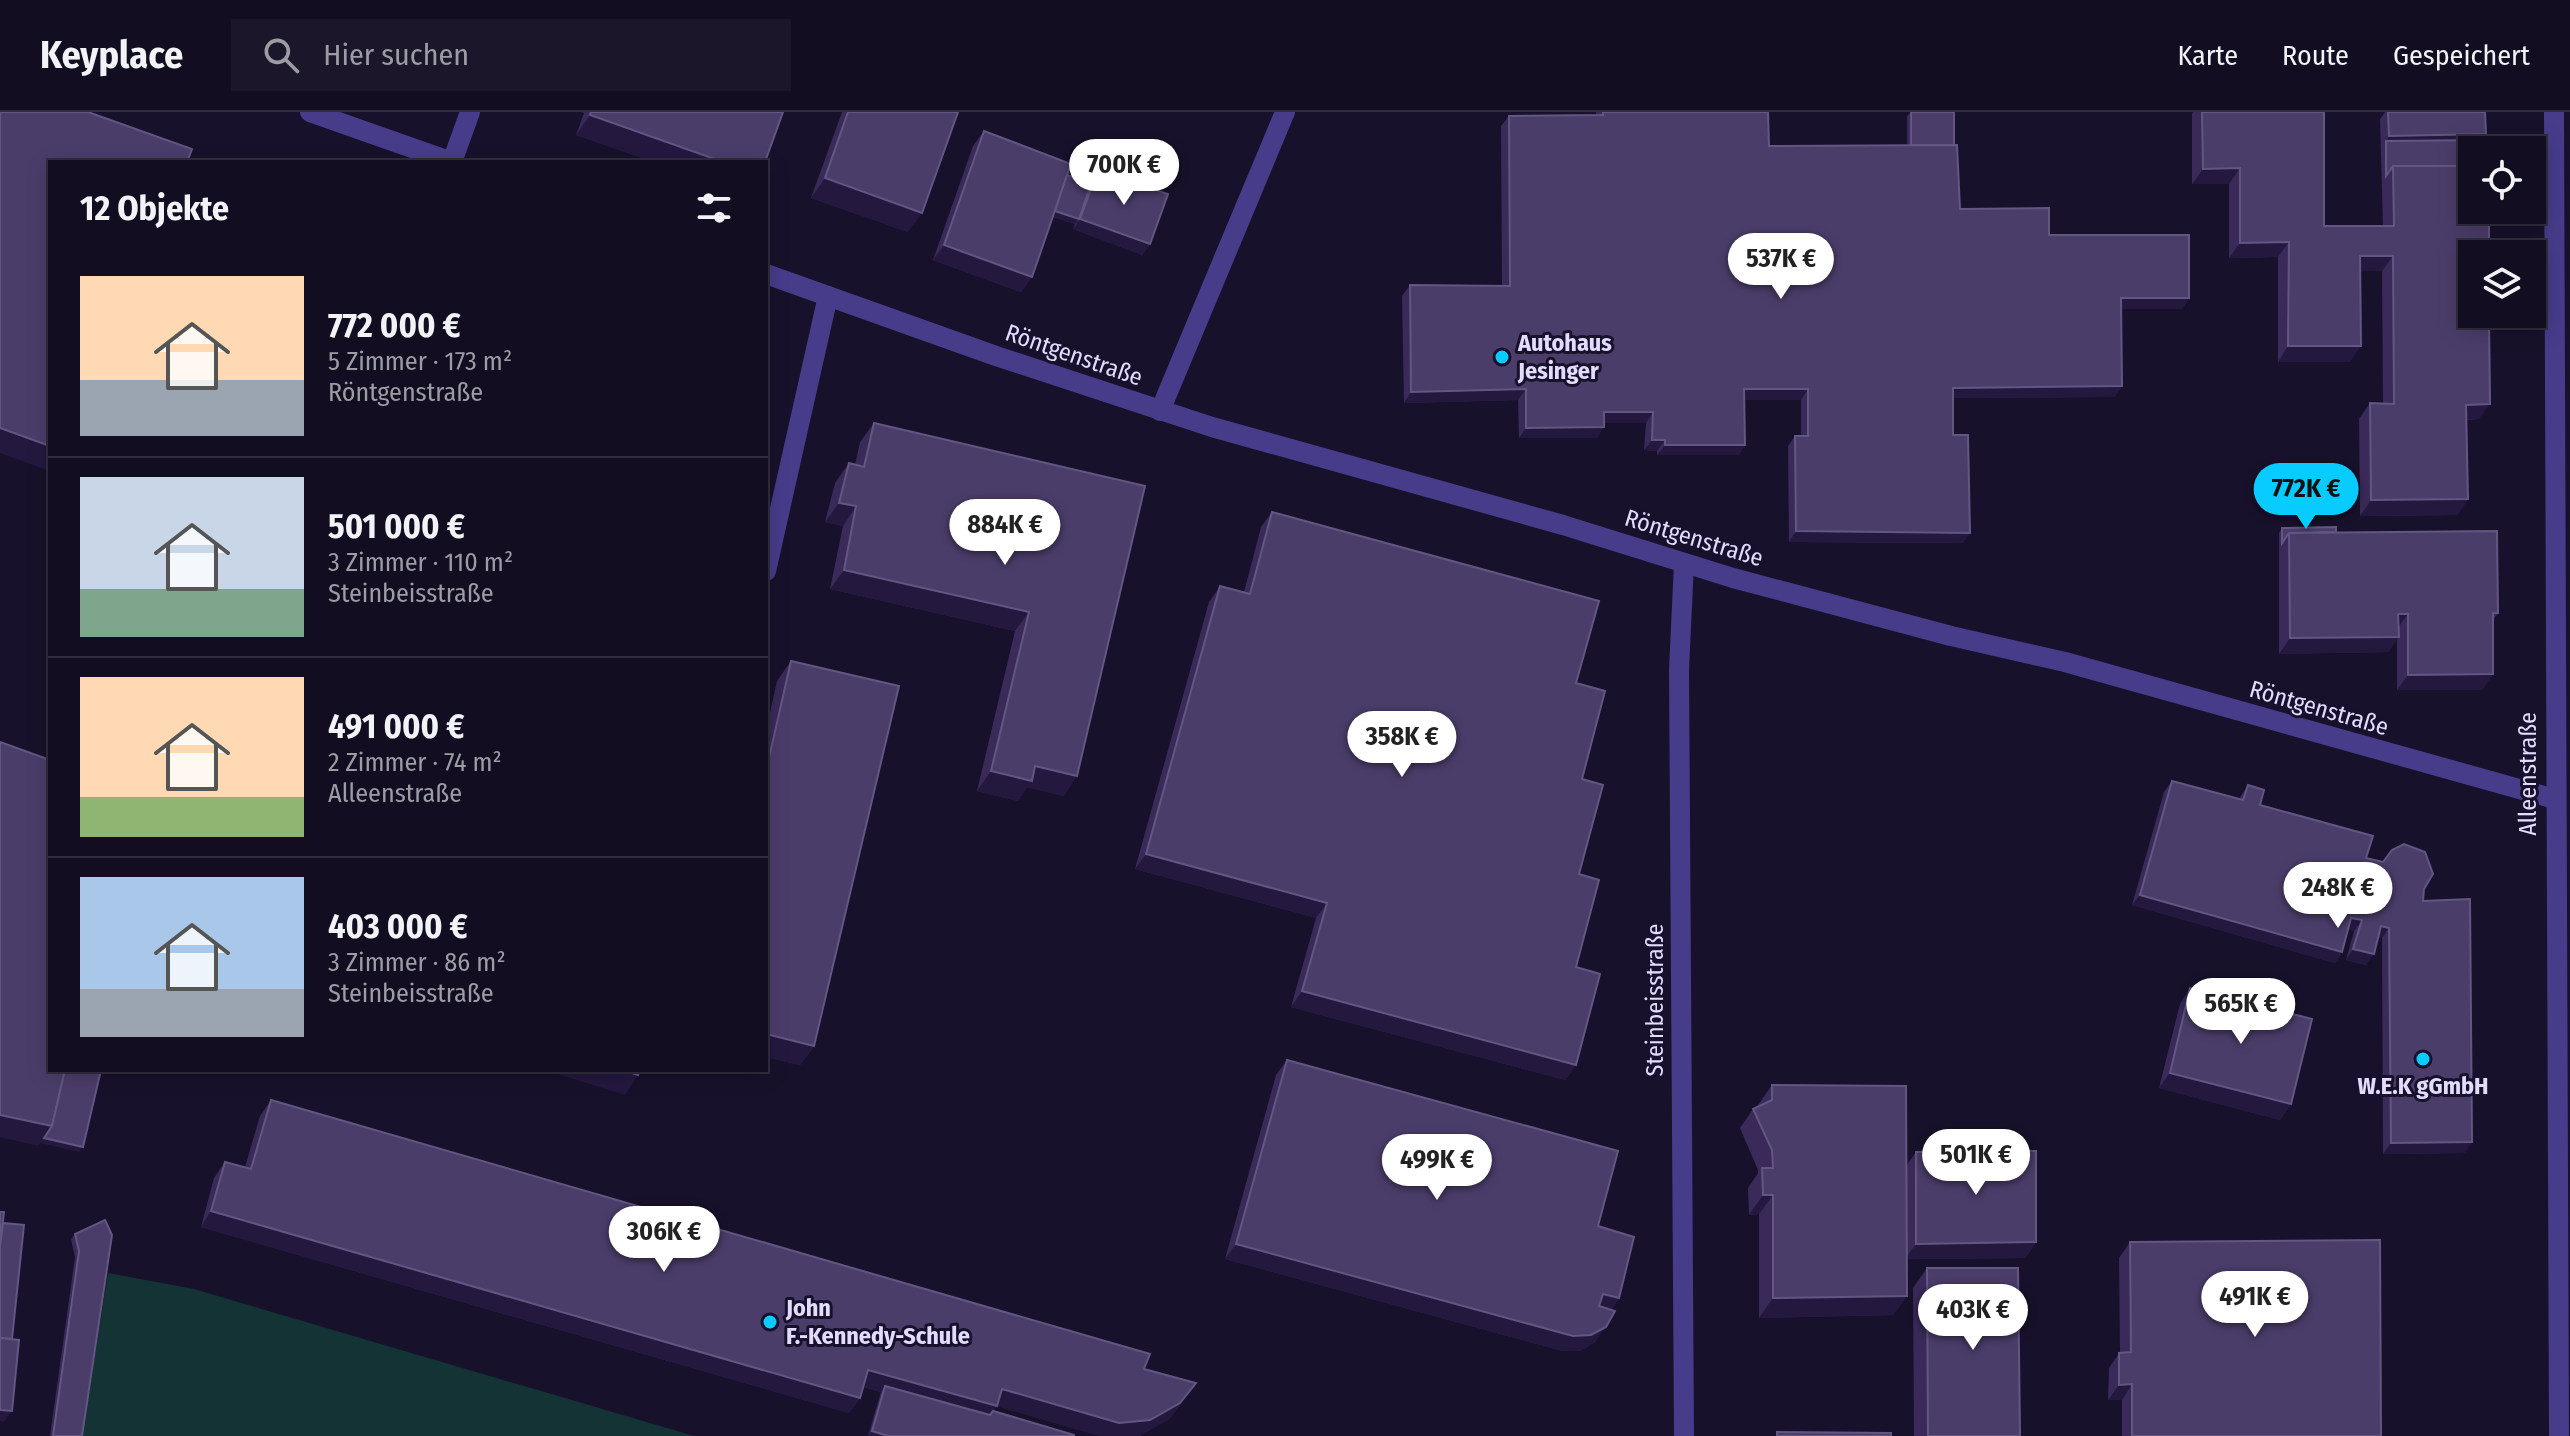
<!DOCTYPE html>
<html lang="de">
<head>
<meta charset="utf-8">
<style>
  :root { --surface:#120d20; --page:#1b1629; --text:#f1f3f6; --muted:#9c9ca5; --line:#312d3e; --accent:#08ccff }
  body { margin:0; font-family:"Fira Sans Condensed",sans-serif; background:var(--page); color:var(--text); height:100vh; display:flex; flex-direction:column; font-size:30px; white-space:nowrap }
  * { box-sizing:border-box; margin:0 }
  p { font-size:26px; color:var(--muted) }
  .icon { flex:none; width:44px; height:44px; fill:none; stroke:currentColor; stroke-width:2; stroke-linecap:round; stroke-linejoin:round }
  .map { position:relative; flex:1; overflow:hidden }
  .side { position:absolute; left:48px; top:48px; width:720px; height:912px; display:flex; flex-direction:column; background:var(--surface); border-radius:0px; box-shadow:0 4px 20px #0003,0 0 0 2px var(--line) }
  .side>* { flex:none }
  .buttons { position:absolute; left:2458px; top:24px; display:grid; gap:16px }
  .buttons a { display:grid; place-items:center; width:88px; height:88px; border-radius:0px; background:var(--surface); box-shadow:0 4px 20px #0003,0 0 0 2px var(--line); font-size:40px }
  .price { position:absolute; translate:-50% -68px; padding:0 18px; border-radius:28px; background:#fff; color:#222; font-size:26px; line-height:52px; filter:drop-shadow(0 2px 4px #0008) }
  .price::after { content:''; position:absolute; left:50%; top:48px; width:24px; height:18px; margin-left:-12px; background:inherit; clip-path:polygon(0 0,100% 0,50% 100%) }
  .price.current { background:var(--accent); color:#111 }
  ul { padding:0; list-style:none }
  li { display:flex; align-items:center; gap:24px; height:200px; padding:0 32px }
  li+li { border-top:2px solid var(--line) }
  li span { display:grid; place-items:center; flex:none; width:224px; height:160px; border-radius:0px; color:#555 }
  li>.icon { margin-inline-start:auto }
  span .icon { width:96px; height:96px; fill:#fffc; stroke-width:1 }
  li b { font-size:34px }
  h2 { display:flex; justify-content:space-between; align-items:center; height:96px; padding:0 32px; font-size:34px }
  header { display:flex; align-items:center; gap:48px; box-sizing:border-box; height:112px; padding:0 40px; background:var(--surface); border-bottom:2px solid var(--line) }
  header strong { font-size:38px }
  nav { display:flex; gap:44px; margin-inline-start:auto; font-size:28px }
  .search { width:560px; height:72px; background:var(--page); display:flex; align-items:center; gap:20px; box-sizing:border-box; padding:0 28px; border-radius:0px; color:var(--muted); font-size:30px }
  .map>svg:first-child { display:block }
</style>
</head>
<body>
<header>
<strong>Keyplace</strong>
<div class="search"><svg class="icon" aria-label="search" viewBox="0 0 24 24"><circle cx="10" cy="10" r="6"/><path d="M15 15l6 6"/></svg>Hier suchen</div>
<nav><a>Karte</a><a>Route</a><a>Gespeichert</a></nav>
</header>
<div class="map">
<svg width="2570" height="1324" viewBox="0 0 2570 1324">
  <rect width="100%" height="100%" fill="#18112b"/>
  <!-- green -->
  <path fill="#143335" d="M108 1161 194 1177 694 1324H82Z"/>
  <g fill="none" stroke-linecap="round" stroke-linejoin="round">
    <!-- minor -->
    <g stroke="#473c8a" stroke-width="20">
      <path d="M310 0 452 50"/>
      <path d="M2554 0 2559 1324"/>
      <path d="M452 50 470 0"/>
      <path d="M766 162 996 244 1212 315 1563 413 1733 466 1951 524 2065 550 2555 687"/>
      <path d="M1160 299 1285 0"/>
      <path d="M766 459 828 184"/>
      <path d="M1684 1324 1679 558 1684 451"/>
    </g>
  </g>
  <!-- wall -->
  <g fill="#392a59">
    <path d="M582 0H783L765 50H654L576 23 584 1Z"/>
    <path d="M842 0H958L908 120 811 86Z"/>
    <path d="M1596 0H1768L1769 34 1907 33V4L1911 0 1954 33 1960 97 2049 123 2189 186 2182 197H2121L2122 274 2114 285 1953 286V323L1970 421 1962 431 1789 430 1788 334 1795 324H1801V288H1744L1745 333 1738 343H1657V339L1644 338 1646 311H1604L1597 326H1519L1518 288 1404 291 1402 184 1410 173 1502 174 1501 14 1509 4 1596 3Z"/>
    <path d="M2193 0H2324V114H2383L2380 7 2385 0H2485L2486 22 2482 28 2479 307 2466 308 2468 387 2457 403 2360 404 2359 307 2370 291 2383 292 2382 159H2360L2350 250H2278V145L2229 146V72H2192V2Z"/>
    <path d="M984 19 1067 63 1090 71 1098 58 1150 132 1142 143 1073 117 1075 112 1053 105 1032 165 1021 180 933 148 973 34Z"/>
    <path d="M874 311 1145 374 1064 684 1027 675 1018 689 977 679 1015 519 830 477 843 414 825 410 835 371 849 351 855 353 860 330Z"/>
    <path d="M1272 400 1576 571 1582 667 1576 855V953L1565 968 1291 895 1316 806 1135 757 1209 490 1220 474 1244 480 1261 415Z"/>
    <path d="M2282 416 2336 420 2498 501 2493 508V562L2482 578H2397V527L2388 540 2279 542V421Z"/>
    <path d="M791 549 814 934 800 953 766 945V619L777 569Z"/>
    <path d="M2172 669 2239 687 2248 673 2260 693 2366 746 2424 777 2423 789 2465 1041 2383 1042 2382 826H2378L2366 853 2346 848 2354 819 2348 817 2342 840 2335 851 2132 793 2164 680Z"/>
    <path d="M2190 876 2291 992 2280 1008 2159 976 2180 892Z"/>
    <path d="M1287 948 1598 1114 1619 1186 1611 1198 1595 1230 1580 1239H1563L1225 1147 1276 963Z"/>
    <path d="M1772 973 1906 1054 1916 1040 2036 1130 2025 1146 1907 1147V1184L1893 1203 1759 1206V1102L1749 1103 1748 1076 1758 1061V1058L1740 1016 1753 997 1758 995V993Z"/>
    <path d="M271 988 1144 1257 1185 1286 1169 1307 1139 1324H1100L997 1294 993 1299 1074 1324H868L881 1280 863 1275 860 1286 849 1301 201 1115 214 1066 225 1050 245 1055 260 1004Z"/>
    <path d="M105 1108 82 1324H50L75 1145 71 1127 75 1122Z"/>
    <path d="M2130 1130 2381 1324H2122V1288H2108L2109 1256 2120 1240 2119 1146Z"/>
    <path d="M1927 1156 2020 1324H1914L1913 1176Z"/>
  </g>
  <!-- shaded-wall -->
  <g fill="#24183f">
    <path d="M590 3 723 50H654L576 23Z"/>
    <path d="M2486 22 2478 33 2386 29 2389 24Z"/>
    <path d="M2240 56 2229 72H2192L2203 57Z"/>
    <path d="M825 66 922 101 908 120 811 86Z"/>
    <path d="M1053 98 1079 107 1075 112 1049 103Z"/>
    <path d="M1080 107 1150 132 1142 143 1073 117Z"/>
    <path d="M2289 130 2278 145 2229 146 2240 131Z"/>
    <path d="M944 133 1032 165 1021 180 933 148Z"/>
    <path d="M2360 144H2393L2382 159H2349Z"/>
    <path d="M2121 186H2189L2182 197H2114Z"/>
    <path d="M2288 234H2361L2350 250H2278Z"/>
    <path d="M2122 274 2114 285 1945 286 1953 276Z"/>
    <path d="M1526 277 1518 288 1404 291 1411 280Z"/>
    <path d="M1744 277H1808L1801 288H1736Z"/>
    <path d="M2490 292 2479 307 2455 308 2466 293Z"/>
    <path d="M1604 300H1653L1646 311H1597Z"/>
    <path d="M1604 315 1597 326H1519L1526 316Z"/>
    <path d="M0 316 50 334V359L0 341Z"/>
    <path d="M1652 328H1665L1657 339 1644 338Z"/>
    <path d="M1665 333H1745L1738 343H1657Z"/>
    <path d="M2468 387 2457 403 2360 404 2371 388Z"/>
    <path d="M839 391 856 394 843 414 825 410Z"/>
    <path d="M1796 419 1970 421 1962 431 1789 430Z"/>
    <path d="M844 458 1029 500 1015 519 830 477Z"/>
    <path d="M2398 502H2408L2397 517Z"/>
    <path d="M2399 525 2388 540 2279 542 2290 526Z"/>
    <path d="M2493 562 2482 578H2397L2408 563Z"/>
    <path d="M1035 654 1077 664 1064 684 1027 675 1018 689 977 679 991 659Z"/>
    <path d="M1146 742 1327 791 1316 806 1135 757Z"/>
    <path d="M2140 783 2342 840 2335 851 2132 793Z"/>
    <path d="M2351 806 2362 808 2354 819 2343 816Z"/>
    <path d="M2381 814 2389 816 2382 826 2373 825Z"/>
    <path d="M2353 837 2374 842 2366 853 2346 848Z"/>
    <path d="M1302 879 1576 953 1565 968 1291 895Z"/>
    <path d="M766 922 814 934 800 953 766 945Z"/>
    <path d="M545 958H622L638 963 625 983Z"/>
    <path d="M2170 961 2291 992 2280 1008 2159 976Z"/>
    <path d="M0 1003 52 1014 83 1035 79 1040 40 1031 38 1034 0 1025Z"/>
    <path d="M2472 1030 2465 1041 2383 1042 2391 1031Z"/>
    <path d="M1763 1083H1773L1759 1102 1749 1103Z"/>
    <path d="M211 1099 860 1286 849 1301 201 1115Z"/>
    <path d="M2036 1130 2025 1146 1905 1147 1916 1132Z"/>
    <path d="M1236 1132 1606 1215 1595 1230 1580 1239H1563L1225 1147Z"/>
    <path d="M1603 1182 1619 1186 1608 1202 1592 1198Z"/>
    <path d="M1907 1184 1893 1203 1759 1206 1773 1186Z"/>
    <path d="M868 1258 1002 1277 1196 1271 1169 1307 1139 1324H1100L997 1294 986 1309 885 1274 881 1280 857 1273Z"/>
    <path d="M2132 1272 2122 1288H2108L2119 1273Z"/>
    <path d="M0 1298 12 1299 4 1310 0 1309Z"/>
    <path d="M872 1319 888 1324H868Z"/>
  </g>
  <!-- building -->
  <g fill="#4b3d6a" stroke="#635682" stroke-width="2">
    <path d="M0 0H88L192 37 187 50H50V334L0 316Z"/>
    <path d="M591 0H783L765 50H723L590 3Z"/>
    <path d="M848 0H958L922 101 825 66Z"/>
    <path d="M1603 0H1768L1769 34 1957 33 1960 97 2049 96V123H2189V186H2121L2122 274 1953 276V323H1968L1970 421 1796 419 1795 324H1808V277H1744L1745 333H1665V328H1652L1653 300H1604V315L1526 316V277L1411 280 1410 173 1510 174 1509 4 1603 3Z"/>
    <rect x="1911" y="0" width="43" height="33"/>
    <path d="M2202 0H2324V114H2394L2393 54H2472V98H2489V142H2472V202H2489L2490 292 2466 293 2468 387 2371 388 2370 291 2394 292 2393 144H2360L2361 234H2288L2289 130 2240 131V56L2203 57Z"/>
    <path d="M2388 0H2485L2486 22 2389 24Z"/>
    <path d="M984 19 1071 52 1032 165 944 133Z"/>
    <path d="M2482 28V38H2472V54H2393L2386 64V29Z"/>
    <path d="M1098 58 1168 82 1150 132 1080 107Z"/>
    <path d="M1067 63 1091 72 1079 107 1055 99Z"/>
    <path d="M874 311 1145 374 1077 664 1035 654 1032 669 991 659 1029 500 844 458 856 394 839 391 849 351 864 355Z"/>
    <path d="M1272 400 1599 489 1576 571 1605 579 1582 667 1603 673 1579 762 1599 768 1576 855 1600 862 1576 953 1302 879 1327 791 1146 742 1220 474 1250 482Z"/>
    <path d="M2336 415V420L2289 421 2282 431V416Z"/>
    <path d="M2497 419 2498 501H2493V562L2408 563V502H2398L2399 525 2290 526 2289 421Z"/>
    <path d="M791 549 899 574 814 934 766 922V659Z"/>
    <path d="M0 630 50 648V958H65L52 1014 0 1003Z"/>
    <path d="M2172 669 2243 688 2248 673 2264 678 2260 693 2373 724 2366 746 2383 750 2392 738 2404 732 2425 740 2433 762 2424 777 2423 789 2470 787 2472 1030 2391 1031 2389 816 2381 814 2374 842 2353 837 2362 808 2351 806 2342 840 2140 783Z"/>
    <path d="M2190 876 2312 907 2291 992 2170 961Z"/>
    <path d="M1287 948 1618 1039 1598 1114 1634 1125 1619 1186 1603 1182 1599 1194 1615 1199 1606 1215 1591 1223 1573 1224 1236 1132Z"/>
    <path d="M65 958H101L83 1035 44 1026 52 1014Z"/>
    <path d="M622 958H640L638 963Z"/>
    <path d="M1772 973 1906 974 1907 1184 1773 1186V1083H1763L1762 1056H1773L1772 1038 1753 997 1772 988Z"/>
    <path d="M271 988 1150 1242 1144 1257 1196 1271 1180 1291 1150 1308 1119 1311 1002 1277 997 1294 868 1258 860 1286 211 1099 225 1050 251 1057Z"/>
    <path d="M2036 1039V1130L1916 1132V1040Z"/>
    <path d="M0 1100H4L0 1135Z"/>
    <path d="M105 1108 112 1123 82 1324H53L79 1139 75 1122Z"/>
    <path d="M3 1111 24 1113 12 1227 0 1226V1135Z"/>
    <path d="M2380 1128 2381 1324H2132V1272L2119 1273V1241L2131 1240 2130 1130Z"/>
    <path d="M1927 1156H2018L2020 1324H1928Z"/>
    <path d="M0 1226 19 1228 12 1299 0 1298Z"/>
    <path d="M885 1274 990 1303 993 1299 1074 1323V1324H888L872 1319Z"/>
    <path d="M1777 1320 1891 1321V1324H1777Z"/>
  </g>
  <!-- markers -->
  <g fill="#08ccff" stroke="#18112b" stroke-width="3">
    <circle cx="1502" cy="245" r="8"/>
    <circle cx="2423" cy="947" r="8"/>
    <circle cx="770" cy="1210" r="8"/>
  </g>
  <g text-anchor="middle" stroke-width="6" stroke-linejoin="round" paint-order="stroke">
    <!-- poi labels -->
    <g font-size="24" font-weight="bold" fill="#e3dcff" stroke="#18112b" text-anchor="start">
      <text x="1518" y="239">Autohaus<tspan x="1518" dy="28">Jesinger</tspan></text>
      <text x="2423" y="982" text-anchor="middle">W.E.K gGmbH</text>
      <text x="786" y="1204">John<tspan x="786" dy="28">F.-Kennedy-Schule</tspan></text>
    </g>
    <!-- street labels -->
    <g font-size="24" fill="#e3dcff" stroke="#18112b">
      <text transform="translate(1074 243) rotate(19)" y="8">Röntgenstraße</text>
      <text transform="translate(1694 426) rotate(17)" y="8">Röntgenstraße</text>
      <text transform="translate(2319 596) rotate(16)" y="8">Röntgenstraße</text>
      <text transform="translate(2528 662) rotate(-90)" y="8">Alleenstraße</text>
      <text transform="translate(1655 888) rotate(-90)" y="8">Steinbeisstraße</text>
    </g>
  </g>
</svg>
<div class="buttons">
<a><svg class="icon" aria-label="locate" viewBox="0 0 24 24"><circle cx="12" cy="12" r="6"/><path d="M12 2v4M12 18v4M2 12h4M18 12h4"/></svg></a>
<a><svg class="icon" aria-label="layers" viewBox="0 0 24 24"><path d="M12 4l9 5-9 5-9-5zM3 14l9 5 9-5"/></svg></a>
</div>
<b class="price" style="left:1124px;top:95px">700K €</b>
<b class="price" style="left:1781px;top:189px">537K €</b>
<b class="price current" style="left:2306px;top:419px">772K €</b>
<b class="price" style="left:1005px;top:455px">884K €</b>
<b class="price" style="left:1402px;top:667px">358K €</b>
<b class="price" style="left:2338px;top:818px">248K €</b>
<b class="price" style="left:2241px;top:934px">565K €</b>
<b class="price" style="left:1976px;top:1085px">501K €</b>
<b class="price" style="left:1437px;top:1090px">499K €</b>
<b class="price" style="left:664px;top:1162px">306K €</b>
<b class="price" style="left:2255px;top:1227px">491K €</b>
<b class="price" style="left:1973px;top:1240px">403K €</b>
<section class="side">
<h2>12 Objekte<svg class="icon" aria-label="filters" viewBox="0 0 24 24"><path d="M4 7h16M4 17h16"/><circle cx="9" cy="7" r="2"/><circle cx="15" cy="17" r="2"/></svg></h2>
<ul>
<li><span style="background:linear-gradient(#ffd9b3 65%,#9aa5b1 0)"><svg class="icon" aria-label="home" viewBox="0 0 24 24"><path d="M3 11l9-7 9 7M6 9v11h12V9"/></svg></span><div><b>772 000 €</b><p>5 Zimmer · 173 m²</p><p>Röntgenstraße</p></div></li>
<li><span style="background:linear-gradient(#c9d6e8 70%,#7fa58c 0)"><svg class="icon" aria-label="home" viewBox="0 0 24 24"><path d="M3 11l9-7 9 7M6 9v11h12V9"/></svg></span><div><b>501 000 €</b><p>3 Zimmer · 110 m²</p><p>Steinbeisstraße</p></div></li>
<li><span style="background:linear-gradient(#ffd9b3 75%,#8fb573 0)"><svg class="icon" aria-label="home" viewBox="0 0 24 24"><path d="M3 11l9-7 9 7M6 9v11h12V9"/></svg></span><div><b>491 000 €</b><p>2 Zimmer · 74 m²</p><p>Alleenstraße</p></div></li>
<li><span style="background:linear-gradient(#a9c7e8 70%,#9aa5b1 0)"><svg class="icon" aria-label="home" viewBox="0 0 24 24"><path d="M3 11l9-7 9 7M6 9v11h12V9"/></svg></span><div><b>403 000 €</b><p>3 Zimmer · 86 m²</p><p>Steinbeisstraße</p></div></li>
</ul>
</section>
</div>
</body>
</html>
